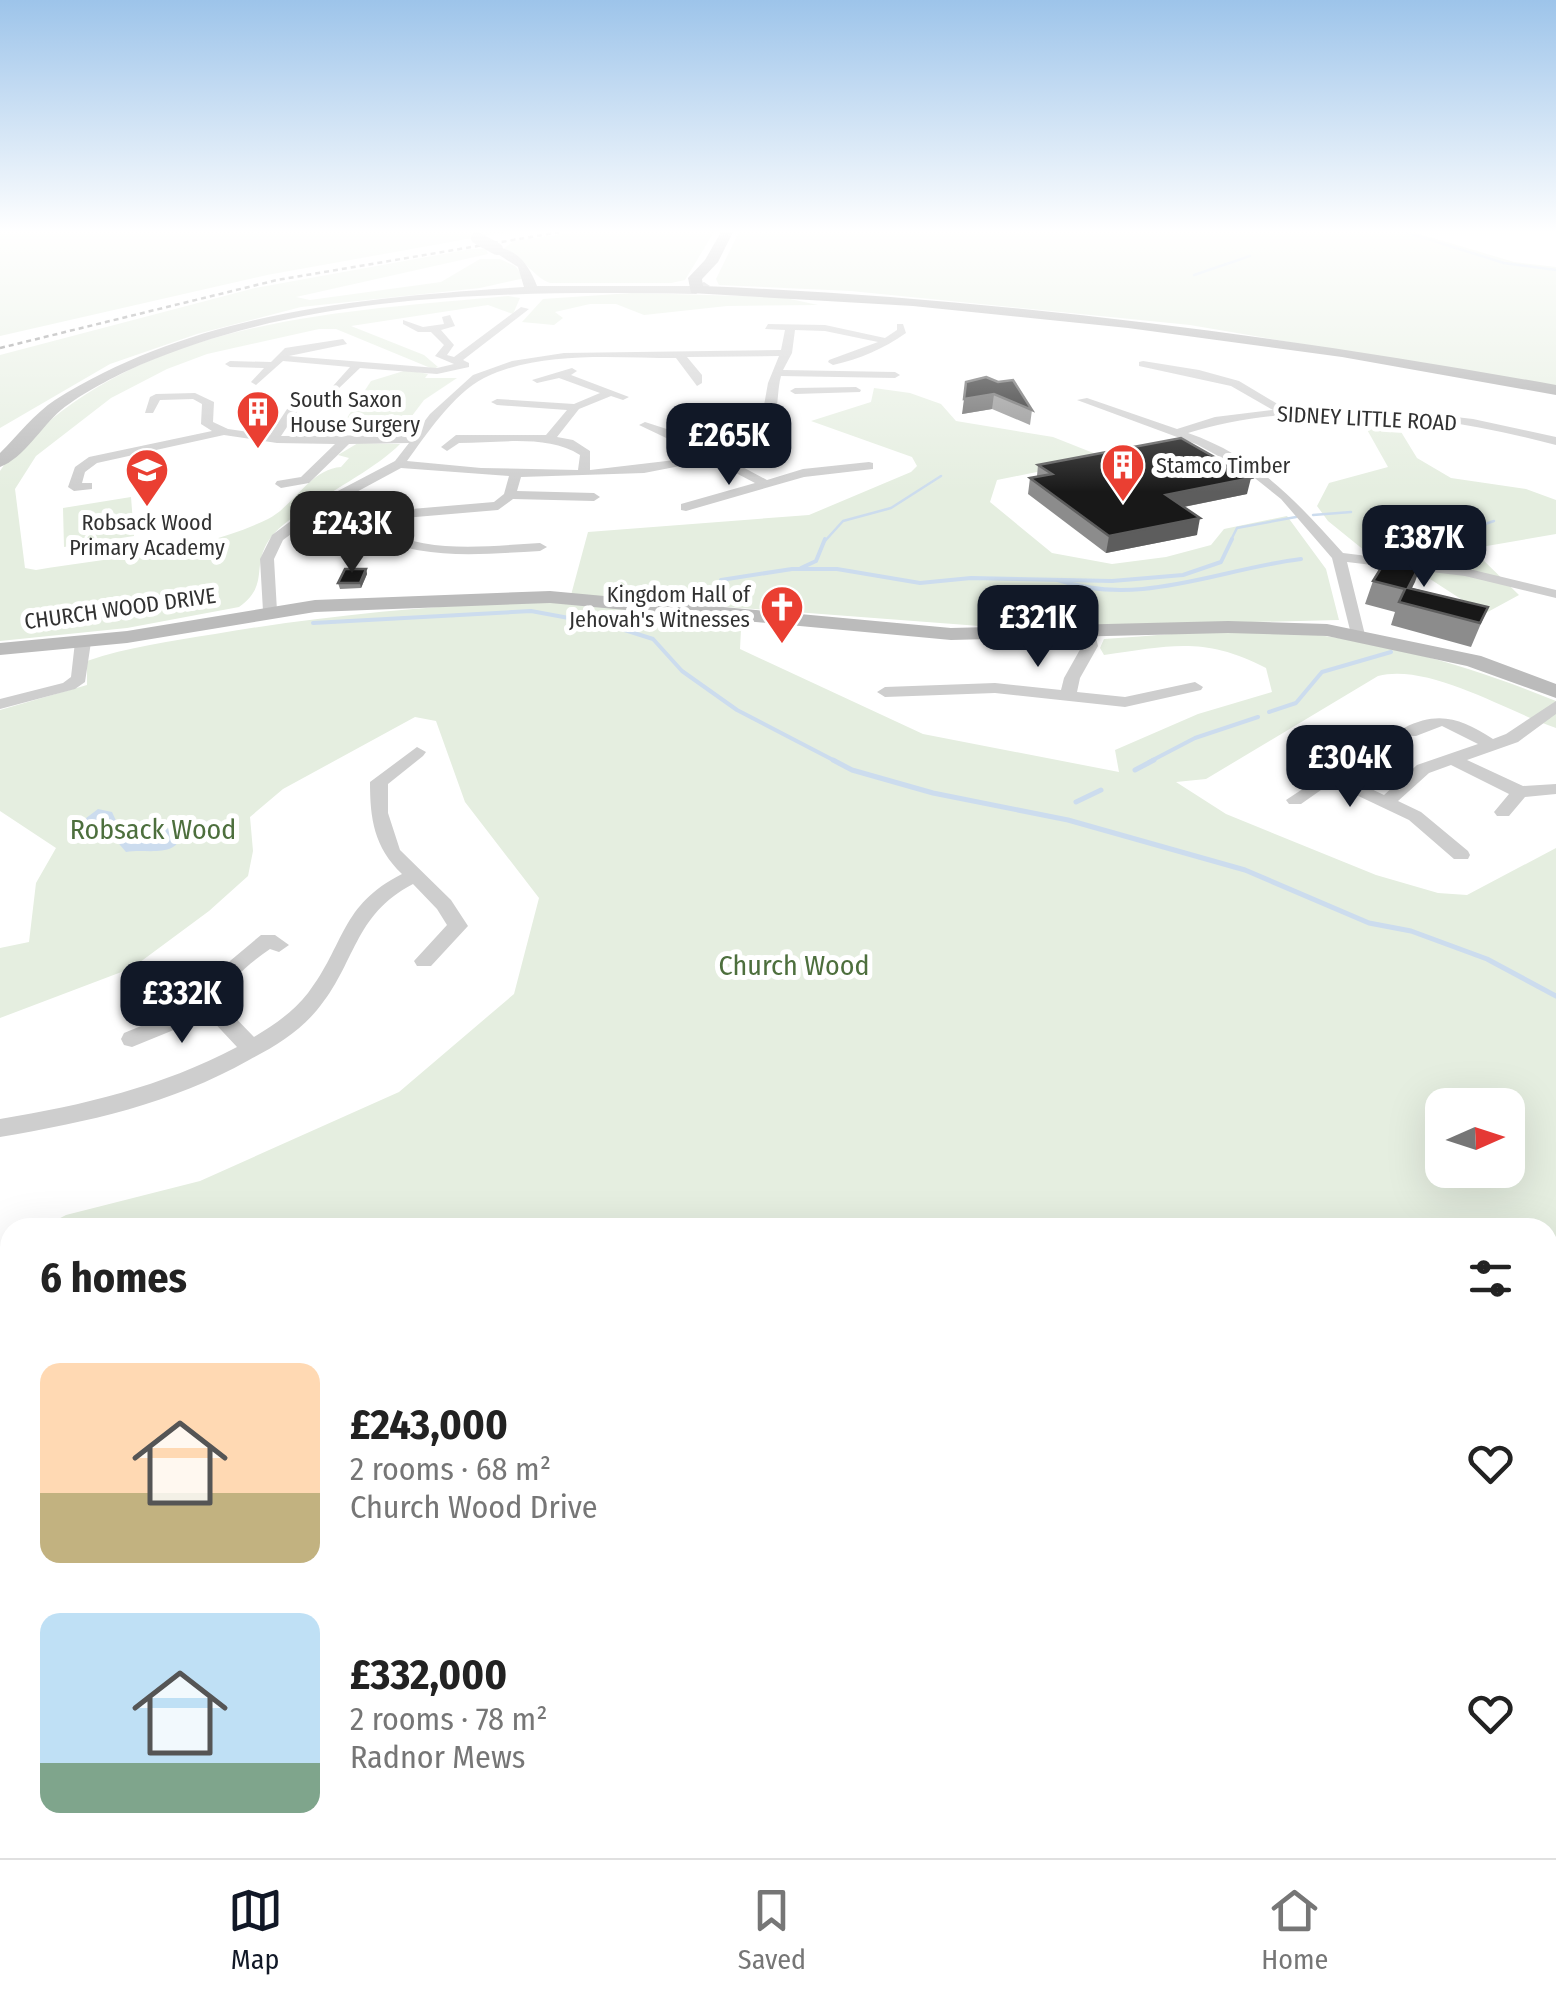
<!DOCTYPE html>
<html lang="en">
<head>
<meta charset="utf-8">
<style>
  :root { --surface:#fff; --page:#f2f2f2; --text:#222; --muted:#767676; --line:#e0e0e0; --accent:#111827 }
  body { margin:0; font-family:"Fira Sans Condensed",sans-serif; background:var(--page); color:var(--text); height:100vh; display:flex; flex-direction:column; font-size:38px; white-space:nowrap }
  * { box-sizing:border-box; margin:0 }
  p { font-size:32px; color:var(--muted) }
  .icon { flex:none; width:55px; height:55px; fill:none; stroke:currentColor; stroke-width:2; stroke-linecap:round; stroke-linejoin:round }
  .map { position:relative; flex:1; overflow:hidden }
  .drawer { position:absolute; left:0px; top:1218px; width:1558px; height:642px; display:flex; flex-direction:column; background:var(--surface); border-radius:30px 30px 0 0; box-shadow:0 10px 40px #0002 }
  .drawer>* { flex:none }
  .needle { width:65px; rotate:87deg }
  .controls { position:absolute; left:1425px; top:1088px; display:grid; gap:20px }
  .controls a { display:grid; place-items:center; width:100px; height:100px; border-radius:20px; background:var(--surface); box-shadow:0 10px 40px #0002; font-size:50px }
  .price { position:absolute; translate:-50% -85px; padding:0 22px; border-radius:20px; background:var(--accent); color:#fff; font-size:32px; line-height:65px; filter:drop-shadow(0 2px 5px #0008) }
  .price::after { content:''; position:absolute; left:50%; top:60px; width:30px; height:22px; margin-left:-15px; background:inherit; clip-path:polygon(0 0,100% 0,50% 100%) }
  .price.selected { background:#222; color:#fff }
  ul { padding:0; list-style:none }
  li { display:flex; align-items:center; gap:30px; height:250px; padding:0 40px }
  li span { display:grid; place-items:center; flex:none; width:280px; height:200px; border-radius:20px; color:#555 }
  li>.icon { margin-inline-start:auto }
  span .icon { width:120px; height:120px; fill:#fffc; stroke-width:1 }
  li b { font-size:42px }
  h2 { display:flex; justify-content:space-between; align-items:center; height:120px; padding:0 40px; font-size:42px }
  .dock { display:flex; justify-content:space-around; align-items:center; height:140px; border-top:2px solid var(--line); background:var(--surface); font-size:28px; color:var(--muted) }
  .dock a { display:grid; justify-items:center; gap:5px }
  .dock .selected { color:var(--accent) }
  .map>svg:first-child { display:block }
</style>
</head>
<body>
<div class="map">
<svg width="1556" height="1858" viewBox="0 0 1556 1858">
  <rect width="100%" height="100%" fill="#fff"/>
  <!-- green -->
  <g fill="#e5eee0" fill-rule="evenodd">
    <path d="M0 232H506L267 275 0 336Z"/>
    <path d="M576 232H714L685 280 671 283H550C533 277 523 256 503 249L514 241Z"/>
    <path d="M739 232H1413L1514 262 1556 267V388L1190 325 851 291 719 285 716 279Z"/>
    <path d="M471 249H486L488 254 296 297 310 300 441 282 480 259H500L515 266 525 278 480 288 301 307 197 334 110 364 0 428V355L255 288Z"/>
    <path d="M632 293 781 297 818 305 727 306 644 315 616 304H590L555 312 563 318 554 325 522 322 543 299Z"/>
    <path d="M508 296 520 298 513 314 488 305 351 326 424 355 438 367 433 369 336 329H319L207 354 167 369 111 398 36 456 15 489 25 568 36 570C112 557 198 553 268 519 294 506 310 469 341 467L349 458 338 455 358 443 400 444C368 477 288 511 269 540 251 567 270 585 239 607L127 628 0 641V471C10 455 23 444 37 432 161 318 349 311 508 296Z"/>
    <path d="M407 370 428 374 425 378H457L424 400 405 425 406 431 398 435 349 433 353 424 345 421 371 381Z"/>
    <path d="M874 388 910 393 941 404 956 421 1053 437 1106 458 997 480 990 502 1052 553 1112 564 1166 557 1211 545 1224 529 1287 516 1326 569 1339 620 1006 628 571 595 588 532 809 515 911 472 917 466 912 457 811 421 871 402Z"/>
    <path d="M1384 418 1395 422 1417 458 1451 478 1526 489 1556 500V534L1481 547 1479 556 1519 595 1484 614 1430 579 1409 559 1370 555 1328 521 1317 506 1329 483 1388 467 1365 426Z"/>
    <path d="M131 497 134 536 64 547 63 508Z"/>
    <path d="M552 602 731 618 741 629 740 649 923 734 1119 772 1115 750 1198 714 1272 692 1266 668C1204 636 1170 646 1104 655L1100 648 1104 639C1165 635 1228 627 1289 632 1382 640 1470 666 1556 701V728C1506 711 1429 663 1378 676L1206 779 1176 782 1226 814 1376 875 1438 893 1467 895 1556 848V1830L1548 1825V1228L43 1227 66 1215 200 1181 399 1092 514 994 539 898 465 802 436 721 415 717 283 789 250 817 253 851 248 876 209 911 132 968 0 1018V948L29 942 36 883 56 848 0 811V710L87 685V661C128 647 171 641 215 634 326 615 439 604 552 602ZM1442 1105H1508V1170H1442Z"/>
    <path d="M10 1246V1593L0 1590V1251Z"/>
    <path d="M724 1850H1206L1222 1858H733Z"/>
  </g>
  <!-- water -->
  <path fill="#ccdcee" d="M98 809 112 812 119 827 182 829C180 860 148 848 126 852L108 831 87 829 81 822Z"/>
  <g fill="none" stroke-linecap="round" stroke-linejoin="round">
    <!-- stream-far3 -->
    <g stroke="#ccdcee" stroke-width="2.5">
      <path d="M1405 232 1504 263 1556 270"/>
      <path d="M1194 275 1250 256"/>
      <path d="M1313 515 1351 512"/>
      <path d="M824 542 843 521 891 508 941 476"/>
      <path d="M1230 542 1237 528 1296 517"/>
      <path d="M1431 542 1494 521"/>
    </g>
    <!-- stream-far2 -->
    <g stroke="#ccdcee" stroke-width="4">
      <path d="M1405 556 1437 539"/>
      <path d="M801 568 816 561 825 539"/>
      <path d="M721 580 792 569H837L920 583 971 578 1112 581 1183 575 1221 562 1232 539"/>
      <path d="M1058 580C1140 608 1219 569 1301 559"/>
      <path d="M313 623 531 611 612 626 653 639 682 671 737 710 837 762"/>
      <path d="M1269 712 1296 703 1322 672 1391 652"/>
      <path d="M1149 762 1195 738 1258 717"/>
    </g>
    <!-- stream-far1 -->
    <g stroke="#ccdcee" stroke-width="5">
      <path d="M833 760 852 770 933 793 1068 820 1245 870 1369 923 1411 931 1487 959 1556 996"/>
      <path d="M1135 770 1154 760"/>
      <path d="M1076 802 1101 790"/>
    </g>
    <!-- stream -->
    <g stroke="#ccdcee" stroke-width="8">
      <path d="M0 1465 10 1463"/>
      <path d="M904 1850 909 1858"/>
    </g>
    <!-- street -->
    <g fill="#cecece" fill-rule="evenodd">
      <path d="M521 307 529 309 463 360 469 363V367L437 374 360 368 338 389 333 386 350 367 283 361 256 385 251 382 264 368 230 367 225 364 230 361 271 362 285 348 343 339 347 344 289 356 437 368 454 364 435 356 444 345 431 332H418L403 324V320L423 327 444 324 442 317 450 315 455 326 441 330 454 345 447 355 454 357Z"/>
      <path d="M768 324 825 325 885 338 897 330V324H903L906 333C883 349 860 359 833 365L828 362 829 360 878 342 825 331 795 330 792 353 783 370 895 372 900 375 895 378 781 376C777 390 779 405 774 417 767 437 741 449 722 456L767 480 803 469 869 462 873 463V469L804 477 686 511 681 510V504L755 483 711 460 644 473 521 477 517 491 594 493 600 497 594 501 513 499 498 510 392 519 382 526V530C430 554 488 546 540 543L547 547 540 551C483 554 423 561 370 535L369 525 388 511 494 502 504 494 509 476 401 468 325 509 283 540 274 559 277 611 270 615 263 611 260 559 272 535 315 503 395 461 409 443 349 444 309 483 281 488 275 484 277 481 301 477 335 444 277 443 224 435 97 463 85 472 82 483H92V489L74 491 68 487 75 467 89 457 212 431 201 424 202 404 193 399 160 400 153 413H145L150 397 156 394 195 393 214 402 213 422 228 429 270 435 291 403 288 396 294 393 303 403 281 436 414 435 430 414 473 375 512 361 564 353 781 350 785 330 765 329ZM779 356 768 383 761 422 731 445 713 451 685 436 704 428V424L700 423 676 432 645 422 639 425 702 455 692 458 590 470V451L573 440 557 437 579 409 611 396 623 400 629 397 571 375 577 371 572 368 532 380 537 383 559 378 600 393 574 404 497 399 491 402 497 405 567 410 546 435H456L441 447 447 451 459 443C498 443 547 434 580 455L578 470 481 468 407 461C426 435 453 394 484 378 541 350 614 358 676 358L697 386 702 383V375L687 357Z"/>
      <path d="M1143 361 1199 370 1239 381 1286 409H1366L1421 413 1473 419 1556 437V445C1440 414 1304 397 1188 433 1257 457 1296 501 1343 553L1465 568 1556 590V598L1465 576 1347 562 1365 635 1362 638H1352L1332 558 1281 499 1246 471 1196 444 1077 400 1087 398 1177 429 1215 417 1273 410 1231 386 1139 366V362Z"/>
      <path d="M856 387 861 390 860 392 795 394 790 391 795 388Z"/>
      <path d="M1087 629 1095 634 1098 646 1080 678 1077 692 1125 697 1195 682 1203 687 1201 690 1125 707 995 693 885 697 877 692 885 687 995 683 1061 690 1064 678 1082 646 1079 634Z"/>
      <path d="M83 637 91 642 85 682 75 689 0 709V699L63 683 71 677 75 642Z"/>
      <path d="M1556 701V714L1518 742 1467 760 1523 786 1556 784V794L1525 797 1509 816H1497L1494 812 1509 794 1451 765 1429 773 1398 801 1421 812 1468 851 1470 855 1468 859H1454L1409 820 1331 783 1301 804H1289L1286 800 1336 767 1342 768V775L1384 795 1417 765 1478 744 1442 726 1416 736H1404V728C1439 710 1462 719 1493 739L1506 734Z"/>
      <path d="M417 747 426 752 423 756 388 784V813L400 850 451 900 468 926 431 966H417L414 961 447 925 437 909 413 884C353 915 356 964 317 1010 299 1032 274 1047 249 1060 171 1104 88 1122 0 1137V1119C84 1105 161 1087 237 1047L208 1016 132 1047 124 1045 121 1039 124 1033 202 1001 218 971 261 935H275L289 945 279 952 270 949C249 964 229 978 222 1004L254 1037C274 1025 293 1012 308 993 345 945 340 905 402 874 374 847 370 819 370 782Z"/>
      <path d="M153 1850H210L214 1858H157Z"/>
    </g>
    <!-- secondary -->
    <g fill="#bbb" fill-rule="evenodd">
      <path d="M493 247C517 248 529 265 537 286H694L704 282 710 286 696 294C512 291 312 291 140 365 115 376 82 393 61 410 41 427 24 458 0 467V453C17 436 35 413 55 400 194 312 364 297 524 287L518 267 493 251Z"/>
      <path d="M550 591 951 628 1228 621 1327 624 1481 656 1556 684V698L1467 666 1327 636 1228 633 951 640 550 603 315 612 127 643 0 655V643L127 631 315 600Z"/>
    </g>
    <!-- primary -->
    <path fill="#a9a9a9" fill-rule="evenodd" d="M721 232H733L718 262 702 279 703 286C990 298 1273 334 1556 385V395L1342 357 1128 328 913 306 691 293 688 278 705 260Z"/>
    <!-- rail -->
    <path stroke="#868686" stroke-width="2.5" stroke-dasharray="5 4" stroke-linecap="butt" d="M0 348 277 280 560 232"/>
    <!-- secondary-bridge -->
    <path stroke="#bbb" stroke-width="12" d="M477 238 497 249"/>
  </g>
  <!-- wall -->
  <g fill="#8c8c8c">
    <path d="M986 377 1032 410 1030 425 992 409 962 414Z"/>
    <path d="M1038 465 1247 494 1184 507 1197 535 1106 553 1028 494 1030 478 1037 476Z"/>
    <path d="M1423 559 1412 588 1488 607 1471 647 1391 625 1395 612 1365 604 1373 581Z"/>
    <path d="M366 569 367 574 361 588 340 589 338 583Z"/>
  </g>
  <!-- shaded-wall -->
  <g fill="#5d5d5d">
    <path d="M994 394 992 409 962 414 964 399Z"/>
    <path d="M1251 478 1247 494 1163 511 1166 495Z"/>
    <path d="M1200 518 1197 535 1106 553 1109 536Z"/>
    <path d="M1423 559 1415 582 1404 603 1408 588Z"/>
    <path d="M366 569 367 574 361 588 360 583Z"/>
  </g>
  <!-- building -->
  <g fill="#181818" stroke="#5d5d5d" stroke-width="2.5">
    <path d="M986 377 998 382 1013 380 1032 410 994 394 964 399 966 382Z"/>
    <path d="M1181 438 1251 478 1166 495 1200 518 1109 536 1030 478 1052 474 1038 465Z"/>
    <path d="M1391 552 1423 559 1408 588 1488 607 1480 623 1399 602 1405 589 1373 581Z"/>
    <path d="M345 569H366L360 583H338Z"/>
  </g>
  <!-- sky -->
  <linearGradient id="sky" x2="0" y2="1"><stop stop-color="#9dc4ea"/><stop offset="0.47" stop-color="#fff"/><stop offset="1" stop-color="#fff" stop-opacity="0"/></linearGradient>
  <rect width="1556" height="492" fill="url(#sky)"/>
  <!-- icons -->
  <defs>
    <g id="building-pin" transform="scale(2.25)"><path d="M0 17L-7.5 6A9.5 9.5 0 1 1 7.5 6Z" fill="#ea3f32" stroke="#fff"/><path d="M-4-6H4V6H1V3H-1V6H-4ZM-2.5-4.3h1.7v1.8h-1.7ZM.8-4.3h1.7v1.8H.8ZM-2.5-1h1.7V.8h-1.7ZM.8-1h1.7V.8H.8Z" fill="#fff"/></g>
    <g id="school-pin" transform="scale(2.25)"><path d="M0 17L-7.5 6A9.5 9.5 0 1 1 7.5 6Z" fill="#ea3f32" stroke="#fff"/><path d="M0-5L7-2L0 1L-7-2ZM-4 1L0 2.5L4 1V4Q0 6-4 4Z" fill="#fff"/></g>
    <g id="church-pin" transform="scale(2.25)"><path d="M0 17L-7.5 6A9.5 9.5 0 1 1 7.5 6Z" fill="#ea3f32" stroke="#fff"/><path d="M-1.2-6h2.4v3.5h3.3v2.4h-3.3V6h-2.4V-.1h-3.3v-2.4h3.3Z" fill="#fff"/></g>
  </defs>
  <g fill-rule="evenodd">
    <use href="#building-pin" x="258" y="412"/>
    <use href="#building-pin" x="1123" y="465"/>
    <use href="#school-pin" x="147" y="470"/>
    <use href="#church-pin" x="782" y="607"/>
  </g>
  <g text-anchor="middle" stroke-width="10" stroke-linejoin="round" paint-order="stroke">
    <!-- far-poi labels -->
    <g font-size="22" fill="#313131" stroke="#fff" text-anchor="start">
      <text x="290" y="407">South Saxon<tspan x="290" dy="25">House Surgery</tspan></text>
      <text x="1156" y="473">Stamco Timber</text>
      <text x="147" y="530" text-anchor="middle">Robsack Wood<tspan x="147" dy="25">Primary Academy</tspan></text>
      <text x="750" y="602" text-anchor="end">Kingdom Hall of<tspan x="750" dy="25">Jehovah's Witnesses</tspan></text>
    </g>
    <!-- far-street labels -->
    <g font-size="22" fill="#313131" stroke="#fff">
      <text transform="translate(1367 418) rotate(3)" y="8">SIDNEY LITTLE ROAD</text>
      <text transform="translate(120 608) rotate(-8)" y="8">CHURCH WOOD DRIVE</text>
    </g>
    <!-- park labels -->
    <g font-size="28" fill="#4d6f3d" stroke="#fff">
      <text x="153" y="839">Robsack Wood</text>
      <text x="794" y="975">Church Wood</text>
    </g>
  </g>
</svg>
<div class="controls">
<a><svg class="needle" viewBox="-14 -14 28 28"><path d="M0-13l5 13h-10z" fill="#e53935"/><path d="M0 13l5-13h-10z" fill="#767676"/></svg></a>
</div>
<b class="price" style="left:729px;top:488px">£265K</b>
<b class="price selected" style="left:352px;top:576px">£243K</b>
<b class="price" style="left:1424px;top:590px">£387K</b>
<b class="price" style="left:1038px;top:670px">£321K</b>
<b class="price" style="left:1350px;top:810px">£304K</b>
<b class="price" style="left:182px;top:1046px">£332K</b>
<section class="drawer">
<h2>6 homes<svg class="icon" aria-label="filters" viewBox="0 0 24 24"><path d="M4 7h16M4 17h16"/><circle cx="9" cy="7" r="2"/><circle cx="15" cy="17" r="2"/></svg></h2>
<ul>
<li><span style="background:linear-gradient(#ffd9b3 65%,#c2b280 0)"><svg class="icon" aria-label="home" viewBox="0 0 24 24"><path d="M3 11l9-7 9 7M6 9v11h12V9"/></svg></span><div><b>£243,000</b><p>2 rooms · 68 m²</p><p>Church Wood Drive</p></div><svg class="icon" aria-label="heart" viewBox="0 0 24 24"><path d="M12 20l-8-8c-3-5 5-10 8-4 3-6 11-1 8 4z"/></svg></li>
<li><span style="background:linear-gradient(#bfe0f5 75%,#7fa58c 0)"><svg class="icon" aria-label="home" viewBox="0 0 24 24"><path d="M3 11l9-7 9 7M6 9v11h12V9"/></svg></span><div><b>£332,000</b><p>2 rooms · 78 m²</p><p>Radnor Mews</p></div><svg class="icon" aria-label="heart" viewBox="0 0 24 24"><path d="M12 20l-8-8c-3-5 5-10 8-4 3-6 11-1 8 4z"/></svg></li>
</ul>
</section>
</div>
<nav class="dock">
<a class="selected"><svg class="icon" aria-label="map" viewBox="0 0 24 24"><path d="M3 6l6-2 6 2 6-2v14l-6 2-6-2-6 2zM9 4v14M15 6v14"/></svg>Map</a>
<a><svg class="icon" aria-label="saved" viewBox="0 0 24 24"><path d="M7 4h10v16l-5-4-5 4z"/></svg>Saved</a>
<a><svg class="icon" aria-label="home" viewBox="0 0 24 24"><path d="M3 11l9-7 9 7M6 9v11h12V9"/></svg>Home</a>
</nav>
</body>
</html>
